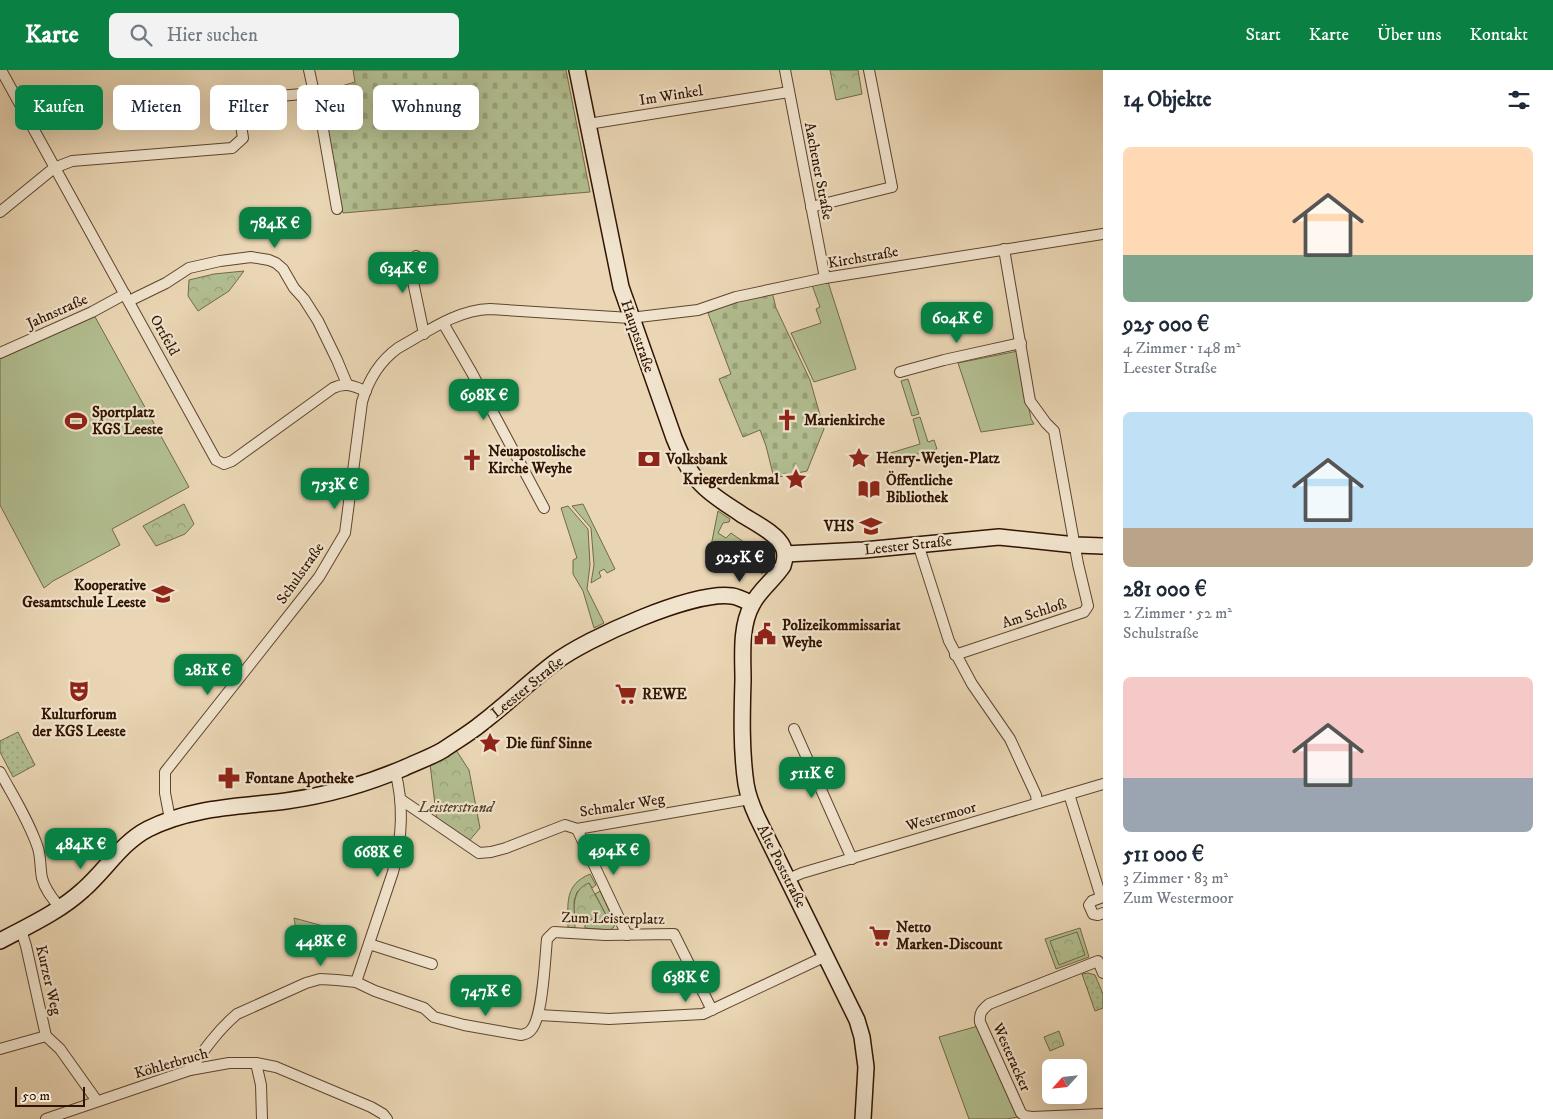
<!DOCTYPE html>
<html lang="de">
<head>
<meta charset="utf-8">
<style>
  :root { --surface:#fff; --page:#f2f2f3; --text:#1f2937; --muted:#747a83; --accent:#0b8043 }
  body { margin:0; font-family:"IM FELL DW Pica",serif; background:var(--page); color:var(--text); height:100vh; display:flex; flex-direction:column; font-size:19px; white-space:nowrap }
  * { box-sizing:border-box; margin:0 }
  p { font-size:16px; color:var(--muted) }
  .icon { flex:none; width:28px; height:28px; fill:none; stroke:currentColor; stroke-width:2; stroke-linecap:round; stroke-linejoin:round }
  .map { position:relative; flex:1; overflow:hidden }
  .drawer { display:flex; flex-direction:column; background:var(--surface); width:450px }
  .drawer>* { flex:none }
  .guide { position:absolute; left:15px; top:15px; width:475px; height:45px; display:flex; gap:10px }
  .needle { width:32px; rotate:243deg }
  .buttons { position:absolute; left:1042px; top:989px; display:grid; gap:10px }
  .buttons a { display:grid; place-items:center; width:45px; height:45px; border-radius:8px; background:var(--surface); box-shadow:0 5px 20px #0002; font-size:25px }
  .scale { position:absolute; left:15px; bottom:12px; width:70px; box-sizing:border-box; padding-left:5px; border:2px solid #311401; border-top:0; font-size:14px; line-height:18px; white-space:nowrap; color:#311401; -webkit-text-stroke:4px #f1e4ce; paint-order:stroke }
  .price { position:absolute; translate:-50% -42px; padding:0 11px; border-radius:10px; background:var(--accent); color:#fff; font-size:16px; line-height:32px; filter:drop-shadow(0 1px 2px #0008) }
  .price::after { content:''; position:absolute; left:50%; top:30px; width:15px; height:11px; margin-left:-8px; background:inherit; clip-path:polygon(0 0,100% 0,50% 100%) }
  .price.active { background:#222; color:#fff }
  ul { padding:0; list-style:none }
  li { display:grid; align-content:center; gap:10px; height:265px; padding:0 20px }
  li span { display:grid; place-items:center; height:155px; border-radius:8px; color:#555 }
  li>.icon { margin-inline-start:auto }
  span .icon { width:90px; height:90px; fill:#fffc; stroke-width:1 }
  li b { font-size:21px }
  h2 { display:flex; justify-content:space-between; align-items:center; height:60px; padding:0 20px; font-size:21px }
  .pill { padding:0 18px; border-radius:8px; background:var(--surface); box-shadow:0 5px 20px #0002; font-size:18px; line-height:45px }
  .pill.active { background:var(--accent); color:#fff }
  header { display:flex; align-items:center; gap:30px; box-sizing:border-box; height:70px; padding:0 25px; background:var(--accent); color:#fff }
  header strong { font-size:24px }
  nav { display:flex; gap:28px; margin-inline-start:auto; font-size:18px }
  .search { width:350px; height:45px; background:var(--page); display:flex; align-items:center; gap:12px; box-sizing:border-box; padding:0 18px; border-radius:8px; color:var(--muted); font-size:19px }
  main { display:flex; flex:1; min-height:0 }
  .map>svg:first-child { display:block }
</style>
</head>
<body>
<header>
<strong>Karte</strong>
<div class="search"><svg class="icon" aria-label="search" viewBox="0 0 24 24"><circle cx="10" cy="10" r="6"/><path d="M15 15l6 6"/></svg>Hier suchen</div>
<nav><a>Start</a><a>Karte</a><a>Über uns</a><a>Kontakt</a></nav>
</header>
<main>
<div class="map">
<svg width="1103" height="1049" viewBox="0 0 1103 1049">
  <defs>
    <pattern id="cemetery-stones" width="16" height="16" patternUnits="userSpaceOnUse" patternTransform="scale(1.25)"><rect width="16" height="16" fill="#b2be90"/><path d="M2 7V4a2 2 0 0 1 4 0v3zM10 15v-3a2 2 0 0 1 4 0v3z" fill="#9aa27a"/></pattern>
    <pattern id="park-crowns" width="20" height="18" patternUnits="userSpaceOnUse" patternTransform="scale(1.25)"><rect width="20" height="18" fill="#b2be90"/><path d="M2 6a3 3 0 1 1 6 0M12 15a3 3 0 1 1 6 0" fill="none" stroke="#9aa27a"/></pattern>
    <pattern id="garden-dots" width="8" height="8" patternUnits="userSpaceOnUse" patternTransform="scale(1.25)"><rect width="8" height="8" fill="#b2be90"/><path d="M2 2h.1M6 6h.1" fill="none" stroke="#9aa27a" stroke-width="1.8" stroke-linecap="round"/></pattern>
  </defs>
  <rect width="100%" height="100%" fill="#ead6b4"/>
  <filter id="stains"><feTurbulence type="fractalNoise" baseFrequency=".004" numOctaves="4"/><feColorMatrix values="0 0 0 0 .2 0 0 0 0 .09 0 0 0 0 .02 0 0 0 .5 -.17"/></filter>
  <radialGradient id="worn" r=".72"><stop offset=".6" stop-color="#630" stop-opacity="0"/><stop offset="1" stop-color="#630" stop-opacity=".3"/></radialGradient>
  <!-- grass -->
  <g fill="#b2be90" stroke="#726948">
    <path d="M828 212 856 299 814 312 791 263 821 253 816 239 820 237 812 215Z"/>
    <path d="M94 245 189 417 112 459 120 475 53 511 44 518 0 435V287Z"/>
    <path d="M1018 281 1031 349 1034 354 981 362 958 293Z"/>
    <path d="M908 309 919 344 912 346 901 311Z"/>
    <path d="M920 347 928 372 934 370 937 379 886 392 884 385 920 374 913 349Z"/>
    <path d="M583 434 615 499 607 503 604 499 599 502 601 507 591 513 594 495 591 458 572 436Z"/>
    <path d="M568 436 588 459 590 495 587 519 604 553 594 558 583 521 573 504V490L577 488 561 438Z"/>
    <path d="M718 441 730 449 729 452 723 453 718 463 726 468 731 463C746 474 765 483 762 504L753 493 754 491 738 477 710 481Z"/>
    <path d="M590 804 596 815 592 818 589 813 577 822 574 831 575 858H568C568 833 564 815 590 804Z"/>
    <path d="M600 821 615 853 614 857 610 860 585 858V850L599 852 607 847 595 824Z"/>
    <path d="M1080 858 1089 887 1056 899 1045 869Z"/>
    <path d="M978 956 1018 1047 1007 1049H969L939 967Z"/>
  </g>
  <!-- cemetery -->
  <g fill="url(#cemetery-stones)" stroke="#726948">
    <path d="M353 0H566L590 122 343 143 318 23 355 12Z"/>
    <path d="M772 222 776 238 810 310 824 359 807 401 774 408 766 376 760 360 743 367 719 309 731 304 708 243 737 230Z"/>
  </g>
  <!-- park -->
  <g fill="url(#park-crowns)" stroke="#726948">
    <path d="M830 0H858L862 24 836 30Z"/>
    <path d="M244 201 229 221 198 241 188 226 189 210 214 204Z"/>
    <path d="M184 434 194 454 185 464 156 476 143 456Z"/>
    <path d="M456 680 469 700 480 758 469 771 437 751 430 694Z"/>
    <path d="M589 813 607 847 606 851 604 852C593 852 587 845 575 848 573 833 574 819 589 813Z"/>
    <path d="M294 848 345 862 297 865Z"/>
    <path d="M1077 862 1085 885 1059 895 1050 871Z"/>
    <path d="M1059 961 1064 975 1050 981 1044 967Z"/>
  </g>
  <!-- garden -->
  <g fill="url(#garden-dots)" stroke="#726948">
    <path d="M18 662 35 695 13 707 0 682V671Z"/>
    <path d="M1088 903 1095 905 1103 924V938L1095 941 1082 904Z"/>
  </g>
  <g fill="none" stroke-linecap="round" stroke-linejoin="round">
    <!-- street casing -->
    <g stroke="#5f442e" stroke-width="12">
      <g id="street">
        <path d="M1 0 216 390 224 394 232 391 333 318C346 312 353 316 366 321"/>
        <path d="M309 0 314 23 318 31 337 139"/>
        <path d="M785 0 825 208"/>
        <path d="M588 54 789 22"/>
        <path d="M811 137 892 117 869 0"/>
        <path d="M0 142 54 98 72 91 232 78 243 68 238 36 244 29 314 23"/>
        <path d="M416 186 411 202 424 264"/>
        <path d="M129 231 166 213 189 198 220 191 251 187 269 190 276 193 283 199 294 218 304 229 318 251 337 290 347 314"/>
        <path d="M443 253 472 303 544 438"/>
        <path d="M0 283 92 242 125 224"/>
        <path d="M900 302 944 290 1021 273"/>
        <path d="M918 474 949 571 972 614 1010 669 1036 725 1037 733"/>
        <path d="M955 585 1084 542 1088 536 1078 494 1054 361 1046 353 1030 331 1004 179"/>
        <path d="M794 659 852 789"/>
        <path d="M0 702C13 726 29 751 38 778 41 788 40 798 42 808 45 820 53 829 60 838"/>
        <path d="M1069 724 1101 827"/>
        <path d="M400 729 479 783 491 782 506 778 565 755 577 759 750 729"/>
        <path d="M170 749 165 723V702L308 521 319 507 345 463 362 332C368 311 380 291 398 278 427 262 456 240 490 239L630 248 698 240 736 227 825 208 1103 164"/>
        <path d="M577 759 627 865"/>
        <path d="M788 809 802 803 1103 714"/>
        <path d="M1103 827 1092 831 1089 835 1093 844 1098 845 1103 843"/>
        <path d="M21 860 26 876 46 966 60 979 97 1031"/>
        <path d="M369 874 432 894"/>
        <path d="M1103 903 1098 891 989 934C982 940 979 943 980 952L1021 1043 1025 1046 1032 1047 1103 1044"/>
        <path d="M356 912 393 802C402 769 404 734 395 701"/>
        <path d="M539 945 609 949 703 944 826 886"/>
        <path d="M0 979 46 966"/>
        <path d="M256 993 261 1015 262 1049"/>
        <path d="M190 1000C204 980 218 960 237 944L306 913 320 909 337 910 356 912 375 921 424 938 434 947 464 955 521 965C525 964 528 964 531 960 543 947 545 888 547 869L554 862 605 865 674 864 712 940"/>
        <path d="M46 1049 190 1000 229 993H256L276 997 371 1037 383 1044 387 1049"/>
      </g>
    </g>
    <!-- secondary casing -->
    <g stroke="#311401" stroke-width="18">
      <g id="secondary">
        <path d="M577 0 621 217 674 368C681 385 688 401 701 414 712 426 728 435 741 444 753 452 777 463 783 477 786 483 785 490 783 496 774 510 759 520 752 535 740 557 743 586 743 610 742 644 741 680 746 714 748 726 752 736 757 747L857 950 862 967 866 997 863 1049"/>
        <path d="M785 484 864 480 999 467 1076 475 1103 476"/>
        <path d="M0 871C28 856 59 842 83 820 106 800 121 773 148 759 191 737 239 737 286 731 329 725 364 715 404 698 417 692 431 687 443 680 456 671 470 663 482 653 507 634 529 612 554 593 587 568 692 521 732 526 739 527 746 531 752 534"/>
      </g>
    </g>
    <!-- street -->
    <use href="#street" stroke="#f1e4ce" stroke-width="10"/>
    <!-- secondary -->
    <use href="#secondary" stroke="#f1e4ce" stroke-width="15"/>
  </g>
  <!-- icons -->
  <defs>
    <g id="church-bare" transform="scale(1.725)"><path d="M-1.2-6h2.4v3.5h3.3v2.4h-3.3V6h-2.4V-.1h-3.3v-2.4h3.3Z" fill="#8f2418" stroke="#f1e4ce" stroke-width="2.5" paint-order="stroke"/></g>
    <g id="stadium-bare" transform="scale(1.725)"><path d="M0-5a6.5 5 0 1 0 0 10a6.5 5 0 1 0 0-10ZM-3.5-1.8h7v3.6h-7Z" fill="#8f2418" stroke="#f1e4ce" stroke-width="2.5" paint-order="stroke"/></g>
    <g id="sight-bare" transform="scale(1.725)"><path d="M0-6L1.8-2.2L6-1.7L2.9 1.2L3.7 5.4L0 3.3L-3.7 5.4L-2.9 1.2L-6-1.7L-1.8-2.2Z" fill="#8f2418" stroke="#f1e4ce" stroke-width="2.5" paint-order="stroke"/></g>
    <g id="bank-bare" transform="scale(1.725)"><path d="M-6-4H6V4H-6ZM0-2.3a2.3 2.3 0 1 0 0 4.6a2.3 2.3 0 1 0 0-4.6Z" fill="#8f2418" stroke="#f1e4ce" stroke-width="2.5" paint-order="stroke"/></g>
    <g id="library-bare" transform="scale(1.725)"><path d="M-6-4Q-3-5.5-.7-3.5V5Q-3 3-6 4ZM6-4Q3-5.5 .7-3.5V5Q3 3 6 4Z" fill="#8f2418" stroke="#f1e4ce" stroke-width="2.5" paint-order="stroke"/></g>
    <g id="school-bare" transform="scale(1.725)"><path d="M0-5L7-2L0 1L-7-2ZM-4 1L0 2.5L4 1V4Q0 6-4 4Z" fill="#8f2418" stroke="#f1e4ce" stroke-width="2.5" paint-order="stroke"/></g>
    <g id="civic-bare" transform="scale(1.725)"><path d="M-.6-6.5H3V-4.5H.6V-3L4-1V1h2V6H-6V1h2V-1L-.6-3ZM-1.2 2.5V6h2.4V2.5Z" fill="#8f2418" stroke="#f1e4ce" stroke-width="2.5" paint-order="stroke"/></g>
    <g id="theatre-bare" transform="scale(1.725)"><path d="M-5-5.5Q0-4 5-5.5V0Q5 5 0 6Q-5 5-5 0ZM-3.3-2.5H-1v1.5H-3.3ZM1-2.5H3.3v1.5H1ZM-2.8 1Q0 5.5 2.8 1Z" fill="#8f2418" stroke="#f1e4ce" stroke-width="2.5" paint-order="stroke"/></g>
    <g id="supermarket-bare" transform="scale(1.725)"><path d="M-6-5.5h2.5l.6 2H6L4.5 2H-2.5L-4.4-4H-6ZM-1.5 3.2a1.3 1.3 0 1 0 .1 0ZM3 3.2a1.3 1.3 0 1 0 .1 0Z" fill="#8f2418" stroke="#f1e4ce" stroke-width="2.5" paint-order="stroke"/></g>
    <g id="pharmacy-bare" transform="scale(1.725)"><path d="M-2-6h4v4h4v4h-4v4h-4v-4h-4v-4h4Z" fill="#8f2418" stroke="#f1e4ce" stroke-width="2.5" paint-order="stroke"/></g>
  </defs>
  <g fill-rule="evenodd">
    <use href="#church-bare" x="787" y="350"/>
    <use href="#stadium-bare" x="76" y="351"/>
    <use href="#sight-bare" x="859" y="388"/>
    <use href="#bank-bare" x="649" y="389"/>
    <use href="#church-bare" x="472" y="390"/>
    <use href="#sight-bare" x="796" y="409"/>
    <use href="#library-bare" x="869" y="419"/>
    <use href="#school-bare" x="871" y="456"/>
    <use href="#school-bare" x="163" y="524"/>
    <use href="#civic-bare" x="765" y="564"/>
    <use href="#theatre-bare" x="79" y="621"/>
    <use href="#supermarket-bare" x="626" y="624"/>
    <use href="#sight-bare" x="490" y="673"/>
    <use href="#pharmacy-bare" x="229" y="708"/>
    <use href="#supermarket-bare" x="880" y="866"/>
  </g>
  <g text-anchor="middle" stroke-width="4.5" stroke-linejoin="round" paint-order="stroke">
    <!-- street labels -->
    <g font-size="15" fill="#311401" stroke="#f1e4ce">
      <text transform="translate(671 25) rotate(-9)" y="5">Im Winkel</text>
      <text transform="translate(819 101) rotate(79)" y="5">Aachener Straße</text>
      <text transform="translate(863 187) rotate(-10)" y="5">Kirchstraße</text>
      <text transform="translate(57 241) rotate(-24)" y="5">Jahnstraße</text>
      <text transform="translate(165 265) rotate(61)" y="5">Ortfeld</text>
      <text transform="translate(638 266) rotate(71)" y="5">Hauptstraße</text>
      <text transform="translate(908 475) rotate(-6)" y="5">Leester Straße</text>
      <text transform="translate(300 503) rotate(-55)" y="5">Schulstraße</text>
      <text transform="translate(1034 543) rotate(-18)" y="5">Am Schloß</text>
      <text transform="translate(527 617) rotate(-39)" y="5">Leester Straße</text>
      <text transform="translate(622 735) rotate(-9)" y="5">Schmaler Weg</text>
      <text transform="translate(941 746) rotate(-16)" y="5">Westermoor</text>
      <text transform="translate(782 796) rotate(63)" y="5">Alte Poststraße</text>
      <text transform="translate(613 848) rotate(1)" y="5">Zum Leisterplatz</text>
      <text transform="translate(49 910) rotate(77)" y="5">Kurzer Weg</text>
      <text transform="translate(1012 987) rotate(66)" y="5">Westeracker</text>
      <text transform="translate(171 993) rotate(-16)" y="5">Köhlerbruch</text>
    </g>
    <!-- poi labels -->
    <g font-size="15" font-weight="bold" fill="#311401" stroke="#f1e4ce" text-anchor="start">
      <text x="92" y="347">Sportplatz<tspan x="92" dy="17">KGS Leeste</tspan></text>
      <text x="804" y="355">Marienkirche</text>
      <text x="488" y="386">Neuapostolische<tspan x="488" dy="17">Kirche Weyhe</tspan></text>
      <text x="876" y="393">Henry-Wetjen-Platz</text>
      <text x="666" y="394">Volksbank</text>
      <text x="779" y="414" text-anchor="end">Kriegerdenkmal</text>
      <text x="886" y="415">Öffentliche<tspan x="886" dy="17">Bibliothek</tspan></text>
      <text x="854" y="461" text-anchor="end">VHS</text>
      <text x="146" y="520" text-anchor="end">Kooperative<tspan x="146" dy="17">Gesamtschule Leeste</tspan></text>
      <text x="782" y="560">Polizeikommissariat<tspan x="782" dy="17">Weyhe</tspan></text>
      <text x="642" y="629">REWE</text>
      <text x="79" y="649" text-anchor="middle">Kulturforum<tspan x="79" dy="17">der KGS Leeste</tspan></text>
      <text x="506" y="678">Die fünf Sinne</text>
      <text x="245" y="713">Fontane Apotheke</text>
      <text x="896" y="862">Netto<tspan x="896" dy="17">Marken-Discount</tspan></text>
    </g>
    <!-- park labels -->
    <g font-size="15" font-style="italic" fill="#58472c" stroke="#f1e4ce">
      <text x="456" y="742">Leisterstrand</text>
    </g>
  </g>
  <rect width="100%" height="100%" filter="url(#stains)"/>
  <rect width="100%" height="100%" fill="url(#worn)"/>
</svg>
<div class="buttons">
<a><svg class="needle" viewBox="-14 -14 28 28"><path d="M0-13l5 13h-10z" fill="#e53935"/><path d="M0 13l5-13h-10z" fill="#747a83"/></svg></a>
</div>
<div class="scale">50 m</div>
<b class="price" style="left:275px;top:179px">784K €</b>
<b class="price" style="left:403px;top:224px">634K €</b>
<b class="price" style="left:957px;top:274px">604K €</b>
<b class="price" style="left:484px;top:351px">698K €</b>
<b class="price" style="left:335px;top:440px">753K €</b>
<b class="price active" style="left:740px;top:513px">925K €</b>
<b class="price" style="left:208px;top:626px">281K €</b>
<b class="price" style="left:812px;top:729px">511K €</b>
<b class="price" style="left:81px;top:800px">484K €</b>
<b class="price" style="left:614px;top:806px">494K €</b>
<b class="price" style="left:378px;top:808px">668K €</b>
<b class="price" style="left:321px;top:897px">448K €</b>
<b class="price" style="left:686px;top:933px">638K €</b>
<b class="price" style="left:486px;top:947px">747K €</b>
<div class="guide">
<a class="pill active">Kaufen</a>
<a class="pill">Mieten</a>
<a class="pill">Filter</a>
<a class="pill">Neu</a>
<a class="pill">Wohnung</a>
</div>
</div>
<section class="drawer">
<h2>14 Objekte<svg class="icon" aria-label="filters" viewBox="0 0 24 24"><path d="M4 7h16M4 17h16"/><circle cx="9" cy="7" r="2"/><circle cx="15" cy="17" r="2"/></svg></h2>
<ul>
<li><span style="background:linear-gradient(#ffd9b3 70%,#7fa58c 0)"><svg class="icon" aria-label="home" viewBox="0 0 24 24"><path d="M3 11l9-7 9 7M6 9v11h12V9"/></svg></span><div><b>925 000 €</b><p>4 Zimmer · 148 m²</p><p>Leester Straße</p></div></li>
<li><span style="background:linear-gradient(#bfe0f5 75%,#b9a48a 0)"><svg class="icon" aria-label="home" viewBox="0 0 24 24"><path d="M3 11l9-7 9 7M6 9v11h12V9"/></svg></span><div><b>281 000 €</b><p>2 Zimmer · 52 m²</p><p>Schulstraße</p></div></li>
<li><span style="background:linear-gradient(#f6c9c9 65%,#9aa5b1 0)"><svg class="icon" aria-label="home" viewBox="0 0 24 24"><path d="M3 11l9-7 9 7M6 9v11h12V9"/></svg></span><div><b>511 000 €</b><p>3 Zimmer · 83 m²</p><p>Zum Westermoor</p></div></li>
</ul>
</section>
</main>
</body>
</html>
